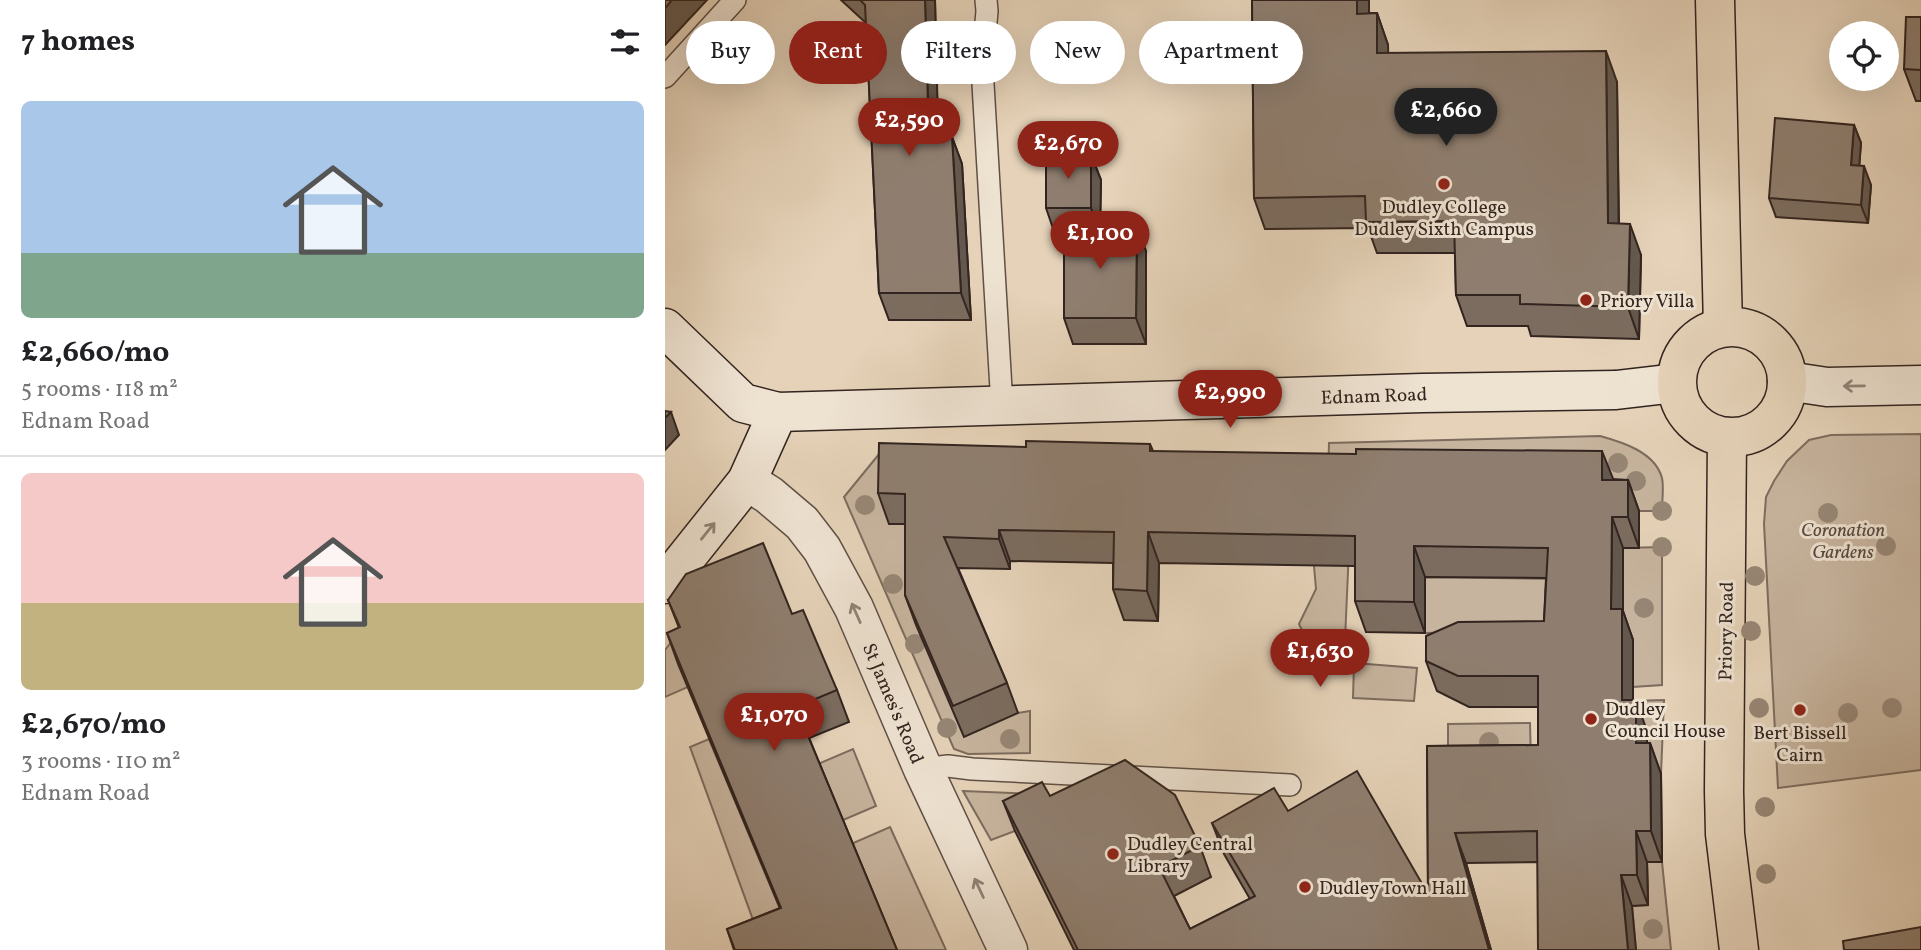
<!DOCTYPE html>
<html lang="en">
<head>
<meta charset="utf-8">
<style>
  :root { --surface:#fff; --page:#f6f6f6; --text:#202124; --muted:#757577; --line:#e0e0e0; --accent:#8f2418 }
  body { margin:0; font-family:Vollkorn,serif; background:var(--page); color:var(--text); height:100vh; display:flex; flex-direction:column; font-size:26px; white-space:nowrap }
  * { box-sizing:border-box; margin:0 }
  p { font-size:23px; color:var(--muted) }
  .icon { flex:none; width:38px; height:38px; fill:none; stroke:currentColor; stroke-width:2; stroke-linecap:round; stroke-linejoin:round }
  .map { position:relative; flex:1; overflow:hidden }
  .details { display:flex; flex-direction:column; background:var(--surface); width:665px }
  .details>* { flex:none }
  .guide { position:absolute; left:21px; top:21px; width:665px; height:63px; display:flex; gap:14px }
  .controls { position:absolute; left:1164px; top:21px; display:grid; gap:14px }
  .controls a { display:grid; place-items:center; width:70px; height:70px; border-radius:50%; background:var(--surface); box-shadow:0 7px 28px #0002; font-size:35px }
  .price { position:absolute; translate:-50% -60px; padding:0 16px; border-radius:24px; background:var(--accent); color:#fff; font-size:23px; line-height:46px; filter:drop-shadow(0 2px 4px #0008) }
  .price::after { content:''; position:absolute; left:50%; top:42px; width:21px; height:16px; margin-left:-10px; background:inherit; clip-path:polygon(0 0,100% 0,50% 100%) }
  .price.active { background:#222; color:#fff }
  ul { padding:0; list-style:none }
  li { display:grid; align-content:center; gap:14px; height:371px; padding:0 21px }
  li+li { border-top:2px solid var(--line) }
  li span { display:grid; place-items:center; height:217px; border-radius:10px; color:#555 }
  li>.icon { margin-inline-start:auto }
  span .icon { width:126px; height:126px; fill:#fffc; stroke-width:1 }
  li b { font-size:30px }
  h2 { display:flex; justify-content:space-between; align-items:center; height:84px; padding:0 21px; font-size:30px }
  .pill { padding:0 24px; border-radius:32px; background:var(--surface); box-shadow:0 7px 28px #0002; font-size:24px; line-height:63px }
  .pill.active { background:var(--accent); color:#fff }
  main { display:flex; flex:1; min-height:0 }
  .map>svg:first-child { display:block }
</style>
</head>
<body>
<main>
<section class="details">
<h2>7 homes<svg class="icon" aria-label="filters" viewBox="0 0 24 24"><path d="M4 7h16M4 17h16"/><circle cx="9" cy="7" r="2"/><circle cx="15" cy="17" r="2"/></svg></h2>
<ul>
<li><span style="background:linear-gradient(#a9c7e8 70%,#7fa58c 0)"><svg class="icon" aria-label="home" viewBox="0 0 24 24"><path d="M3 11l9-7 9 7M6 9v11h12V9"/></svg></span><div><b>£2,660/mo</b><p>5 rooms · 118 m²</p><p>Ednam Road</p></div></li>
<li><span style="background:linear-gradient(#f6c9c9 60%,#c2b280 0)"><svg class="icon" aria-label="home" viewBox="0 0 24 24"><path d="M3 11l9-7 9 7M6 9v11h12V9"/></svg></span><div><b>£2,670/mo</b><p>3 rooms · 110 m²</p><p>Ednam Road</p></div></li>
</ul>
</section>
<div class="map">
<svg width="1256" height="950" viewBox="0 0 1256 950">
  <rect width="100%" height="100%" fill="#e5d2b8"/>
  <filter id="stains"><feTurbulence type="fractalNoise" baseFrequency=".00286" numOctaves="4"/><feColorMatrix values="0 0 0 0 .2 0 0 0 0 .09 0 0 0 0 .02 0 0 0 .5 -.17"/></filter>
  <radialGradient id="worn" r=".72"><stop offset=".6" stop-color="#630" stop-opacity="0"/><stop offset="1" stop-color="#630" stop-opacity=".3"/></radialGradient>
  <!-- green -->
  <g fill="#c7b49e" stroke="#7c6c5e" stroke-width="2">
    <path d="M1256 434V770L1113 788 1099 524 1101 497 1109 481 1122 461 1144 440 1166 435Z"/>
    <path d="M935 436C957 442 990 452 997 478 999 487 997 501 997 511H948L687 480 680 640 649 655 634 624 651 589 649 566 662 512 664 443Z"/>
    <path d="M219 448 251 524 353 713 365 711V753L303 754 289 749 179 497Z"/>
    <path d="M997 547V685L968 687 912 580 958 579V548Z"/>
    <path d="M760 577 894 579 892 630 760 633Z"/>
    <path d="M15 631 23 687 0 697V650Z"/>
    <path d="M689 663 752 668 749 701 688 698Z"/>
    <path d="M999 700 996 774H982L968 701Z"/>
    <path d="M865 723 866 761 783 762V724Z"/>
    <path d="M44 739 128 940 99 950 25 747Z"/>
    <path d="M188 749 211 806 176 821 153 764Z"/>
    <path d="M298 791 371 794 350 831 326 840Z"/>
    <path d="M225 827 281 950H231L186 844Z"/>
    <path d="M982 862H997L1006 950H971L967 906 983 905Z"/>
  </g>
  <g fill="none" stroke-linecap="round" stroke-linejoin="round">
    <!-- lane casing -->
    <g stroke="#5f5045" stroke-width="24">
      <g id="lane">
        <path d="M321 0 322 11 317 67 337 406"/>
        <path d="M0 77 70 0"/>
        <path d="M258 769 283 766 307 769 625 785"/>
      </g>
    </g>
    <!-- street casing -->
    <g stroke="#5f5045" stroke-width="41">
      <path id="street" d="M82 481 104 495 137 523 157 549 189 608 258 769 343 950"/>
    </g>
    <!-- secondary casing -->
    <g stroke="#32241f" stroke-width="41">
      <g id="secondary">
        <path d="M0 328 78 403 113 412 757 393 951 390 1011 383"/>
        <path d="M1122 381 1162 387 1256 385"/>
        <path d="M0 584 82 481 113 412"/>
      </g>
    </g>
    <!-- primary casing -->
    <g stroke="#32241f" stroke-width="41">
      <g id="primary">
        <path d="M1050 0 1058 327"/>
        <circle cx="1067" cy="382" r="55"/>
        <path d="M1062 437 1059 791 1060 834 1074 950"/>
      </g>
    </g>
    <!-- lane -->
    <use href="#lane" stroke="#eee2d1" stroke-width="21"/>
    <!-- street -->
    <use href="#street" stroke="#eee2d1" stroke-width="38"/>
    <!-- secondary -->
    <use href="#secondary" stroke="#eee2d1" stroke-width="38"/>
    <!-- primary -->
    <use href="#primary" stroke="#e5d2b8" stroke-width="38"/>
  </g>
  <!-- trees -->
  <g fill="#978675">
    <circle cx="953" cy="463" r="10"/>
    <circle cx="971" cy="481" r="10"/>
    <circle cx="200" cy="505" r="10"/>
    <circle cx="997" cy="511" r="10"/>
    <circle cx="1163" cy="513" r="10"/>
    <circle cx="1221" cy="546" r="10"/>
    <circle cx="997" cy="547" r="10"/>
    <circle cx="1090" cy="576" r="10"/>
    <circle cx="228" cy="584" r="10"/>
    <circle cx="979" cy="608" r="10"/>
    <circle cx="1086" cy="631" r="10"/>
    <circle cx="250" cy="644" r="10"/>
    <circle cx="1094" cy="708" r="10"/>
    <circle cx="1227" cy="708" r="10"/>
    <circle cx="1183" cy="713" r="10"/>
    <circle cx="282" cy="728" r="10"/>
    <circle cx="345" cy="739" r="10"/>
    <circle cx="824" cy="742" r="10"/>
    <circle cx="1100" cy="807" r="10"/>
    <circle cx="1101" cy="874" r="10"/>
    <circle cx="988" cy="929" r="10"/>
  </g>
  <!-- wall -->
  <g fill="#7b6c5f" stroke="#32241f" stroke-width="2">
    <path d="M176 0H270L273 138 287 137 297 164 306 320H224L214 293 201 23Z"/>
    <path d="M587 0H704V13H712L723 45V53L952 82 954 223 976 255 974 339 866 336 863 326H802L791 295 790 253H712L703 228 600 229 589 198Z"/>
    <path d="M1256 17V101H1251L1239 69Z"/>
    <path d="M1189 125 1196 143 1194 166 1206 185 1203 223 1111 217 1104 198Z"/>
    <path d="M426 155 436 180 435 225 481 251V344H408L399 318V234H390L381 208Z"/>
    <path d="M485 444 488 451 963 480 974 511V548H958V611L968 640V700L982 731V743H985L996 774 997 862H982L983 905 967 906 872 862 801 863 826 950H409L350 831 338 801 385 796 535 846 546 877 509 896 525 929 585 899 559 854 547 823 623 811 763 894 762 746 873 745V707H804L772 691 761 661 879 621 881 578 760 577V633L701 632 690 601V566L494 563 493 621 459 620 448 589V563L345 561V569L293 568 342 683 353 713 299 737 251 625 240 595V524H224L213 493 361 447Z"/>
    <path d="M3 600 127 614 172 690 184 722 144 738 232 950H69L62 929 115 908 13 664 2 633 14 628Z"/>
  </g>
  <!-- shaded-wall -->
  <g fill="#64584e" stroke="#32241f" stroke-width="2">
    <path d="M7 0H42L0 45V8Z"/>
    <path d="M260 0H270L274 166 264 139Z"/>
    <path d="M692 0H704V45L692 14Z"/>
    <path d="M712 13 723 45 724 85 712 53Z"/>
    <path d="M941 51 952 82 954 254 943 223Z"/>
    <path d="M1189 125 1196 143 1193 184 1186 165Z"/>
    <path d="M287 137 297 164 306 320 296 293Z"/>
    <path d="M426 155 436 180 435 234 426 208Z"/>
    <path d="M1199 166 1206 185 1203 223 1196 205Z"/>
    <path d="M965 224 976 255 974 339 963 307Z"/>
    <path d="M472 225 481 251V344L471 318Z"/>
    <path d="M6 412 14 435 0 450V418Z"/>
    <path d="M937 451 949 481 937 480Z"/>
    <path d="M963 480 974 511V548L963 517Z"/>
    <path d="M947 517 958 548V611L968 640V731L957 700 946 609Z"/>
    <path d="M334 530 345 561V569L334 539Z"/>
    <path d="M483 532 494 563 493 621 482 591Z"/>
    <path d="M749 546 760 577V633L749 602Z"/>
    <path d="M971 700 982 731V774L971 743Z"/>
    <path d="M985 743 996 774 997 862 986 831Z"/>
    <path d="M971 831 982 862 983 905 972 875Z"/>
    <path d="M790 833 801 863 826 950H824Z"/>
    <path d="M956 875 967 906 971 950H963Z"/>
  </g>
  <!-- building -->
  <g fill="#8f7e6f" stroke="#32241f" stroke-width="2">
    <path d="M0 0H7L0 8Z"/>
    <path d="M195 0H260L264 139 287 137 296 293H214L200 5Z"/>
    <path d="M587 0H692V14L712 13V53L941 51 943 223 965 224 963 307 855 304V295H791L789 221 701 222 700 196 589 198Z"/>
    <path d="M1241 17H1256V70L1239 69Z"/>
    <path d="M1110 118 1189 125 1186 165 1199 166 1196 205 1104 198Z"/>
    <path d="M381 154 426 155V208H381Z"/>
    <path d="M399 225H472L471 318H399Z"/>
    <path d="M0 411 6 412 0 418Z"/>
    <path d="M361 441 485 444V451L691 454V449L937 451V480H963V517H947L946 609H957V700H971V743H985L986 831H971L972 875H956L963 950H873L872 831 790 833 824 950H413L338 801 377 782 385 796 460 760 510 795 535 846 494 867 525 929 590 896 547 823 609 788 623 811 692 771 763 894 762 746 873 745V676H793L761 661V636L793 622 879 621 883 548 749 546V602L690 601V536L483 532 482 591 448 589 449 532 334 530V539L279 537 342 683 288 706 240 595V494L213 493 214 443 361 447Z"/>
    <path d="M98 543 127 614 138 610 172 690 131 707 232 950H70L62 929 116 908 2 633 15 627 3 600 21 574Z"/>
    <path d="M1256 927V950H1179L1178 941Z"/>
  </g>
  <!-- one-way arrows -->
  <defs><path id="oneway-shaft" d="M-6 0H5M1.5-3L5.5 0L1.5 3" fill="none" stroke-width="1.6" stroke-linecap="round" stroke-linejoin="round" transform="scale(1.75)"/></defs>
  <g stroke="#908378">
    <use href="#oneway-shaft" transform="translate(1189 386) rotate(179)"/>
    <use href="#oneway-shaft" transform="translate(43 531) rotate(-51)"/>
    <use href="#oneway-shaft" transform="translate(191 613) rotate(-114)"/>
    <use href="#oneway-shaft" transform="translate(314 888) rotate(-115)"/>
  </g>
  <!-- markers -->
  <g fill="#8f2418" stroke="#eee2d1" stroke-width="2.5">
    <circle cx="779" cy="184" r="7"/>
    <circle cx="921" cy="300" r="7"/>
    <circle cx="1135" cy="710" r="7"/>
    <circle cx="926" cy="719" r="7"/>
    <circle cx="448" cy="854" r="7"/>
    <circle cx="640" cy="887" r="7"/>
  </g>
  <g text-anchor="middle" stroke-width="6" stroke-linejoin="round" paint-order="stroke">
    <!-- poi labels -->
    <g font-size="19" fill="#32241f" stroke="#eee2d1" text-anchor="start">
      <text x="779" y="213" text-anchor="middle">Dudley College<tspan x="779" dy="22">Dudley Sixth Campus</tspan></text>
      <text x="935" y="307">Priory Villa</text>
      <text x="940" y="715">Dudley<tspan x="940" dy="22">Council House</tspan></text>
      <text x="1135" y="739" text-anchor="middle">Bert Bissell<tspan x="1135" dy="22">Cairn</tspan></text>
      <text x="462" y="850">Dudley Central<tspan x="462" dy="22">Library</tspan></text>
      <text x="654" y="894">Dudley Town Hall</text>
    </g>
    <!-- street labels -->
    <g font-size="19" fill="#32241f" stroke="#eee2d1">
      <text transform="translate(709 395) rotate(-2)" y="7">Ednam Road</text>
      <text transform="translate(1060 631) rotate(-89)" y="7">Priory Road</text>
      <text transform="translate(229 703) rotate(67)" y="7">St James's Road</text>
    </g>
    <!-- park labels -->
    <g font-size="19" font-style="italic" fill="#57483f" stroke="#eee2d1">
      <text x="1178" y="536">Coronation<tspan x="1178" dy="22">Gardens</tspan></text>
    </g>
  </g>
  <rect width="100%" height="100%" filter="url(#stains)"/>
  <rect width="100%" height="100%" fill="url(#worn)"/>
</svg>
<div class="controls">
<a><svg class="icon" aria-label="locate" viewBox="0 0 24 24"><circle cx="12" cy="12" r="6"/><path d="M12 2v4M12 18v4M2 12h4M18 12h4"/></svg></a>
</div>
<b class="price active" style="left:781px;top:148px">£2,660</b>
<b class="price" style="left:244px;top:158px">£2,590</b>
<b class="price" style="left:403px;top:181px">£2,670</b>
<b class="price" style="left:435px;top:271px">£1,100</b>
<b class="price" style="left:565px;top:430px">£2,990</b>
<b class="price" style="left:655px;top:689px">£1,630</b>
<b class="price" style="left:109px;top:753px">£1,070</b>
<div class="guide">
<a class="pill">Buy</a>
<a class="pill active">Rent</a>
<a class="pill">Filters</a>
<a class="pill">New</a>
<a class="pill">Apartment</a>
</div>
</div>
</main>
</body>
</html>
